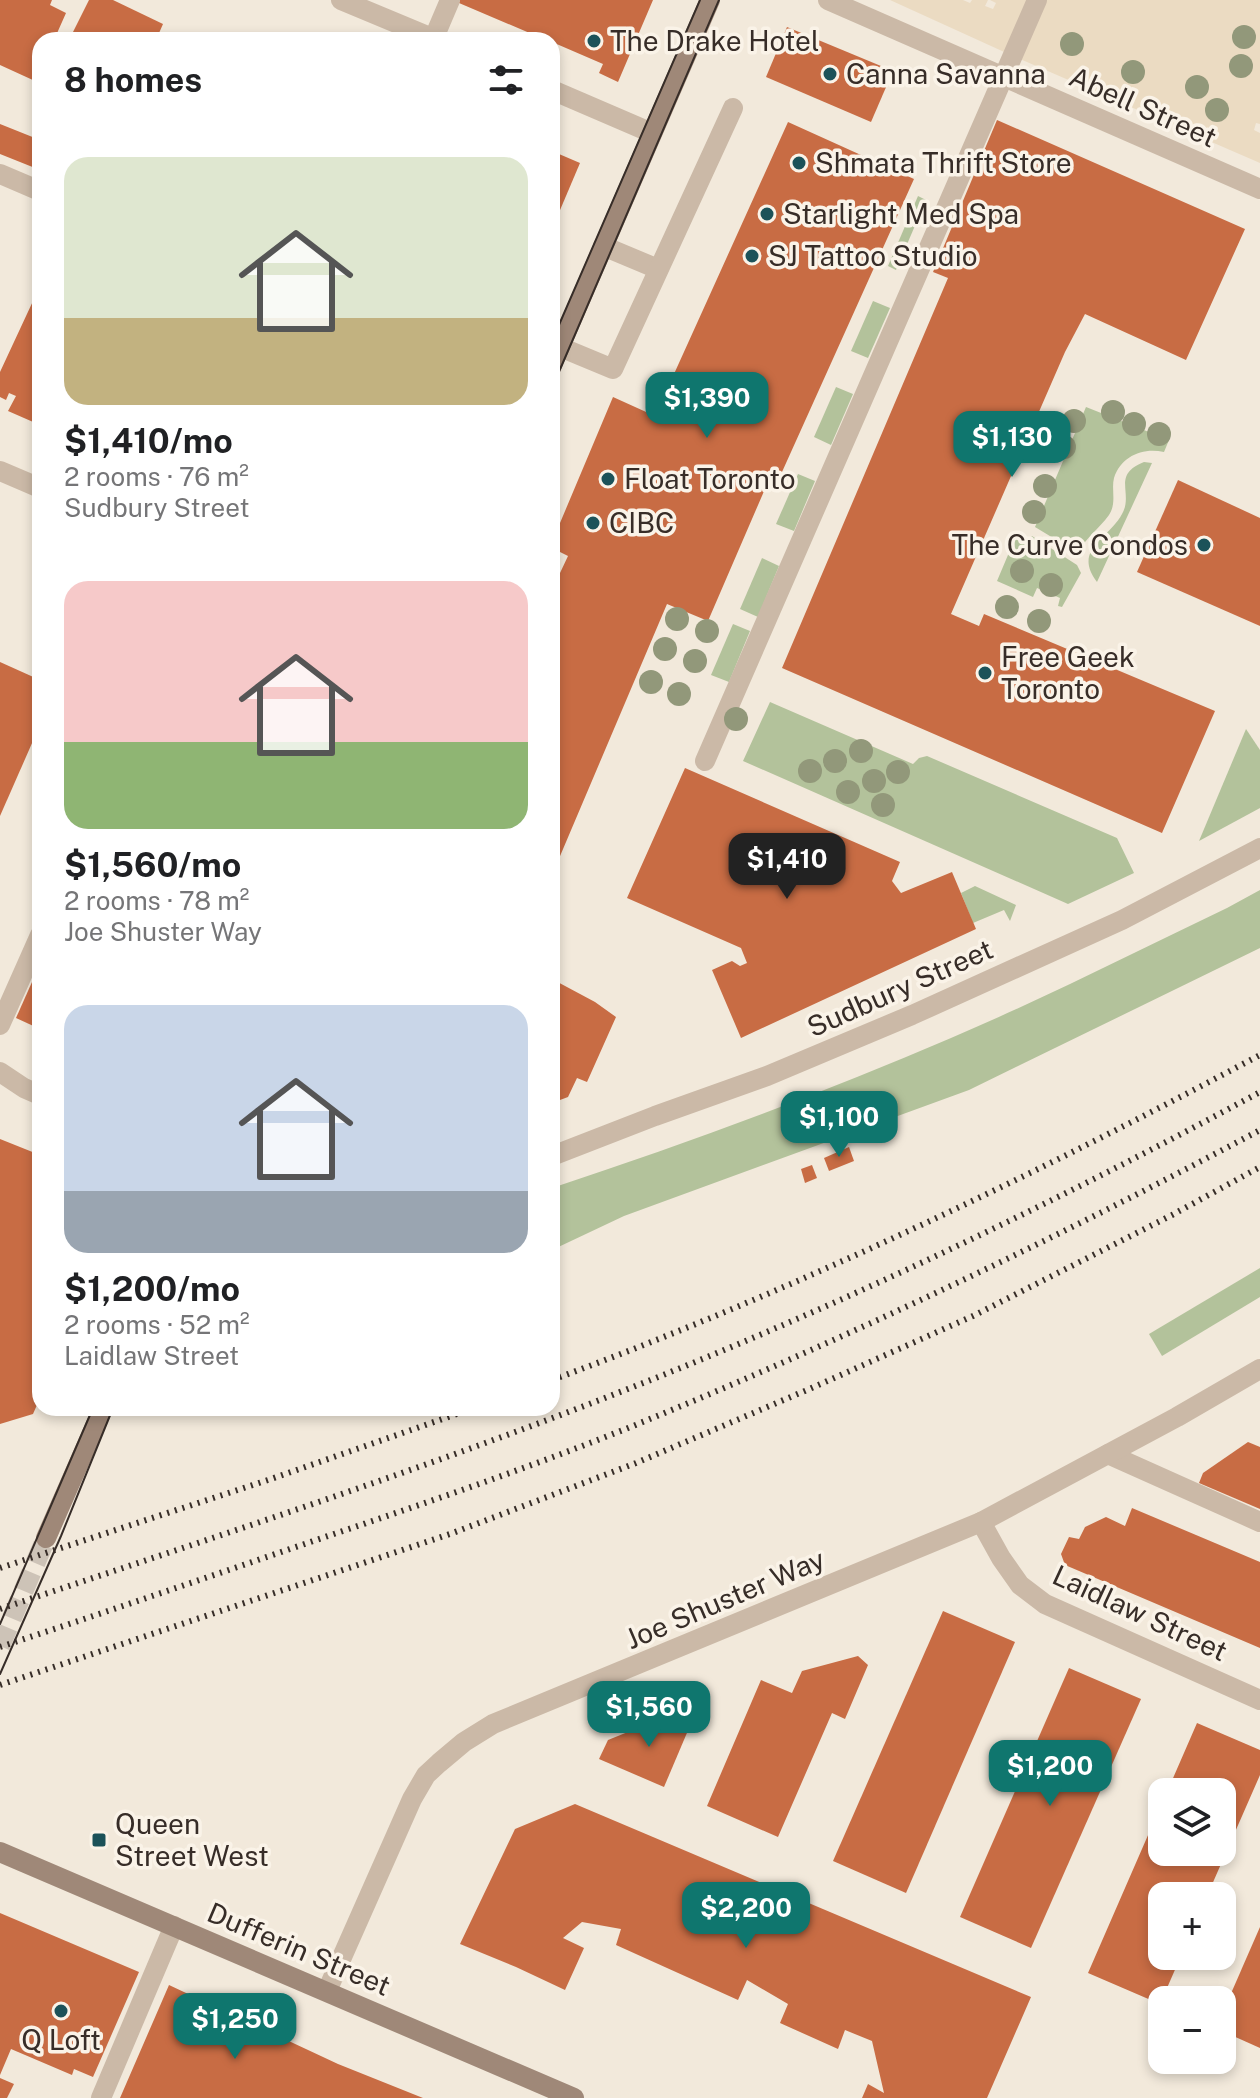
<!DOCTYPE html>
<html lang="en">
<head>
<meta charset="utf-8">
<style>
  :root { --surface:#fff; --page:#f2f2f2; --text:#202124; --muted:#757577; --accent:#0f766e }
  body { margin:0; font-family:"Public Sans",sans-serif; background:var(--page); color:var(--text); height:100vh; display:flex; flex-direction:column; font-size:30px; white-space:nowrap }
  * { box-sizing:border-box; margin:0 }
  p { font-size:26px; color:var(--muted) }
  .icon { flex:none; width:44px; height:44px; fill:none; stroke:currentColor; stroke-width:2; stroke-linecap:round; stroke-linejoin:round }
  .map { position:relative; flex:1; overflow:hidden }
  .drawer { position:absolute; left:32px; top:32px; width:528px; height:1384px; display:flex; flex-direction:column; background:var(--surface); border-radius:24px; box-shadow:0 4px 12px #0003 }
  .drawer>* { flex:none }
  .buttons { position:absolute; left:1148px; top:1778px; display:grid; gap:16px }
  .buttons a { display:grid; place-items:center; width:88px; height:88px; border-radius:16px; background:var(--surface); box-shadow:0 4px 12px #0003; font-size:40px }
  .price { position:absolute; translate:-50% -68px; padding:0 18px; border-radius:16px; background:var(--accent); color:#fff; font-size:26px; line-height:52px; filter:drop-shadow(0 2px 4px #0008) }
  .price::after { content:''; position:absolute; left:50%; top:48px; width:24px; height:18px; margin-left:-12px; background:inherit; clip-path:polygon(0 0,100% 0,50% 100%) }
  .price.active { background:#222; color:#fff }
  ul { padding:0; list-style:none }
  li { display:grid; align-content:center; gap:16px; height:424px; padding:0 32px }
  li span { display:grid; place-items:center; height:248px; border-radius:24px; color:#555 }
  li>.icon { margin-inline-start:auto }
  span .icon { width:144px; height:144px; fill:#fffc; stroke-width:1 }
  li b { font-size:34px }
  h2 { display:flex; justify-content:space-between; align-items:center; height:96px; padding:0 32px; font-size:34px }
  .map>svg:first-child { display:block }
</style>
</head>
<body>
<div class="map">
<svg width="1260" height="2098" viewBox="0 0 1260 2098">
  <rect width="100%" height="100%" fill="#f2e9db"/>
  <!-- green -->
  <g fill="#b3c29b">
    <path d="M918 196 926 200 896 270 888 266Z"/>
    <path d="M873 301 890 308 868 358 851 351Z"/>
    <path d="M836 387 853 394 831 445 814 437Z"/>
    <path d="M1086 407 1169 440 1164 452C1143 447 1121 456 1114 478 1111 490 1117 503 1109 515 1099 529 1086 537 1078 553L1035 527Z"/>
    <path d="M1144 462 1152 463 1097 582C1072 549 1109 539 1122 514 1134 493 1111 475 1144 462Z"/>
    <path d="M798 474 815 481 794 531 776 524Z"/>
    <path d="M1016 536 1028 541 1032 536 1077 565 1081 573 1062 607 1058 606 1060 598 1037 588 1033 597 997 581Z"/>
    <path d="M762 558 779 566 758 617 740 609Z"/>
    <path d="M733 624 750 631 729 682 711 675Z"/>
    <path d="M770 702 913 764 919 758 927 756 1117 838 1134 873 1068 904 743 761Z"/>
    <path d="M1246 729 1260 750V808L1199 841Z"/>
    <path d="M975 886 1016 905 1010 921 1004 910 973 923 961 893Z"/>
    <path d="M1260 890V948L969 1090 624 1216 552 1250V1188C687 1143 821 1094 951 1038 1045 998 1135 952 1227 908Z"/>
    <path d="M1260 1268V1297L1162 1356 1149 1334Z"/>
  </g>
  <!-- plaza -->
  <path fill="#ebdbc2" d="M890 0H963L970 3 972 0H988L985 6 993 9 996 3 990 0H1260V124L1256 123 1254 130 1260 133V163L1013 56Z"/>
  <!-- building -->
  <g fill="#c86c44">
    <path d="M0 0H52L50 5 66 13 54 40H40V71L35 81 0 65Z"/>
    <path d="M89 0H113L163 24 156 40H69Z"/>
    <path d="M460 0H653L618 82 599 73 603 64 552 42V40H546L459 3Z"/>
    <path d="M787 27 893 71 871 122 766 77Z"/>
    <path d="M997 120 1245 229 1186 360 1085 314 1065 352 951 614 979 626 984 614 1215 711 1162 833 782 668 948 278 933 272Z"/>
    <path d="M788 122 914 179 782 472 774 468 708 621 667 604 552 875V570L560 573 568 556 552 548V542L613 397 655 416Z"/>
    <path d="M0 124 40 140V170L0 154Z"/>
    <path d="M552 151 580 163 552 229Z"/>
    <path d="M40 286V425L8 411 16 396 9 393 6 400 0 397V372Z"/>
    <path d="M1178 480 1260 518V626L1137 572Z"/>
    <path d="M0 662 40 680V725L0 816Z"/>
    <path d="M685 768 900 862 892 881 901 893 952 872 976 929 741 1038 712 970 732 961 740 966 747 963 741 948 627 898Z"/>
    <path d="M40 964V1029L16 1018Z"/>
    <path d="M552 979 595 1002 616 1017 587 1082 577 1078 568 1097 552 1103Z"/>
    <path d="M0 1139 40 1155V1398L33 1414 0 1424Z"/>
    <path d="M849 1147 854 1161 829 1171 824 1158Z"/>
    <path d="M812 1165 817 1178 805 1183 801 1169Z"/>
    <path d="M1248 1442 1260 1447V1509L1199 1483 1203 1473Z"/>
    <path d="M1132 1508 1260 1562V1648L1065 1565 1061 1554 1069 1537 1079 1539 1085 1527 1106 1517 1125 1526Z"/>
    <path d="M943 1611 1015 1642 906 1893 833 1861Z"/>
    <path d="M858 1656 868 1665 845 1719 832 1713 778 1837 707 1806 761 1680 792 1693 802 1671Z"/>
    <path d="M1069 1668 1141 1699 1031 1948 960 1917Z"/>
    <path d="M675 1713 692 1721 664 1787 599 1759 608 1740Z"/>
    <path d="M1197 1723 1260 1750V1775L1207 1896H1162V1956H1181L1160 2004 1088 1973 1162 1803V1852H1222V1792H1167Z"/>
    <path d="M575 1804 1031 1997 987 2098H862L868 2084 884 2093 872 2041 845 2030 838 2049 780 2023 788 2004 747 1980 738 2000 616 1945 621 1929 582 1922 563 1938 584 1948 565 1990 516 1967 460 1944 515 1829Z"/>
    <path d="M0 1913 139 1972 93 2077 74 2069 72 2075 11 2049 0 2075Z"/>
    <path d="M1260 1927V2048L1222 2031V2014Z"/>
    <path d="M169 1985 338 2064 423 2098H120Z"/>
    <path d="M0 2078 14 2084 7 2098H0Z"/>
  </g>
  <g fill="none" stroke-linecap="round" stroke-linejoin="round">
    <!-- secondary-tunnel -->
    <path stroke="#cdc3b7" stroke-width="20" stroke-dasharray="20 10" stroke-linecap="butt" d="M0 1646 46 1538"/>
    <!-- service -->
    <g stroke="#cbb9a7" stroke-width="20">
      <path d="M433 40 450 0"/>
      <path d="M0 174 40 191"/>
      <path d="M603 246 658 269"/>
      <path d="M560 347 613 369 733 108"/>
      <path d="M0 1025 40 935"/>
      <path d="M1108 1454 1260 1522"/>
      <path d="M101 2098 174 1926"/>
    </g>
    <!-- pedestrian -->
    <path stroke="#cbb9a7" stroke-width="20" d="M705 761 1037 0"/>
    <!-- minor -->
    <g stroke="#cbb9a7" stroke-width="20">
      <path d="M341 0 437 40"/>
      <path d="M828 0 1260 189"/>
      <path d="M552 90 652 133"/>
      <path d="M0 471 40 488"/>
      <path d="M0 1072 24 1088 40 1095"/>
      <path d="M552 1156 655 1116 767 1076 912 1015 1122 920 1260 848"/>
      <path d="M981 1522 1001 1558 1020 1585 1045 1604 1260 1700"/>
      <path d="M327 1991 412 1799 426 1775 439 1763 464 1742 493 1724 981 1522 1177 1417 1260 1369"/>
    </g>
    <!-- secondary -->
    <g stroke="#9f8878" stroke-width="20">
      <path d="M552 365 710 0"/>
      <path d="M46 1538 103 1408"/>
      <path d="M0 1852 574 2098"/>
    </g>
    <!-- tram -->
    <g stroke="#372d28" stroke-width="2">
      <path d="M552 341 700 0"/>
      <path d="M552 388 719 0"/>
      <path d="M0 1624 93 1408"/>
      <path d="M0 1674 61 1536 113 1408"/>
    </g>
    <!-- rail -->
    <g stroke="#372d28" stroke-width="6" stroke-dasharray="2 6" stroke-linecap="butt">
      <path d="M552 1380C796 1290 1031 1177 1260 1055"/>
      <path d="M0 1568 268 1480 474 1408"/>
      <path d="M0 1609C206 1540 413 1473 615 1394 836 1308 1051 1205 1260 1092"/>
      <path d="M0 1647C109 1611 217 1574 325 1537 426 1503 528 1468 628 1428 844 1340 1054 1240 1260 1130"/>
      <path d="M0 1685 450 1534 636 1463 807 1390 973 1316 1172 1215 1260 1167"/>
    </g>
  </g>
  <!-- trees -->
  <g fill="#92987a">
    <circle cx="1244" cy="37" r="12"/>
    <circle cx="1072" cy="44" r="12"/>
    <circle cx="1241" cy="66" r="12"/>
    <circle cx="1133" cy="72" r="12"/>
    <circle cx="1197" cy="87" r="12"/>
    <circle cx="1217" cy="110" r="12"/>
    <circle cx="1113" cy="412" r="12"/>
    <circle cx="1074" cy="421" r="12"/>
    <circle cx="1134" cy="424" r="12"/>
    <circle cx="1159" cy="434" r="12"/>
    <circle cx="1064" cy="447" r="12"/>
    <circle cx="1045" cy="486" r="12"/>
    <circle cx="1034" cy="512" r="12"/>
    <circle cx="1022" cy="571" r="12"/>
    <circle cx="1051" cy="585" r="12"/>
    <circle cx="1007" cy="607" r="12"/>
    <circle cx="677" cy="619" r="12"/>
    <circle cx="1039" cy="621" r="12"/>
    <circle cx="707" cy="631" r="12"/>
    <circle cx="665" cy="649" r="12"/>
    <circle cx="695" cy="661" r="12"/>
    <circle cx="651" cy="682" r="12"/>
    <circle cx="679" cy="694" r="12"/>
    <circle cx="736" cy="719" r="12"/>
    <circle cx="861" cy="751" r="12"/>
    <circle cx="835" cy="761" r="12"/>
    <circle cx="810" cy="771" r="12"/>
    <circle cx="898" cy="772" r="12"/>
    <circle cx="874" cy="781" r="12"/>
    <circle cx="848" cy="792" r="12"/>
    <circle cx="883" cy="805" r="12"/>
  </g>
  <!-- markers -->
  <g fill="#1c5259" stroke="#faf3e8" stroke-width="3">
    <circle cx="594" cy="41" r="8"/>
    <circle cx="830" cy="74" r="8"/>
    <circle cx="799" cy="163" r="8"/>
    <circle cx="767" cy="214" r="8"/>
    <circle cx="752" cy="256" r="8"/>
    <circle cx="608" cy="479" r="8"/>
    <circle cx="593" cy="523" r="8"/>
    <circle cx="1204" cy="545" r="8"/>
    <circle cx="985" cy="673" r="8"/>
    <rect x="91" y="1832" width="16" height="16" rx="4"/>
    <circle cx="61" cy="2011" r="8"/>
  </g>
  <g text-anchor="middle" stroke-width="7" stroke-linejoin="round" paint-order="stroke">
    <!-- poi labels -->
    <g font-size="28" fill="#372d28" stroke="#faf3e8" text-anchor="start">
      <text x="610" y="51">The Drake Hotel</text>
      <text x="846" y="84">Canna Savanna</text>
      <text x="815" y="173">Shmata Thrift Store</text>
      <text x="783" y="224">Starlight Med Spa</text>
      <text x="768" y="266">SJ Tattoo Studio</text>
      <text x="624" y="489">Float Toronto</text>
      <text x="609" y="533">CIBC</text>
      <text x="1188" y="555" text-anchor="end">The Curve Condos</text>
      <text x="1001" y="667">Free Geek<tspan x="1001" dy="32">Toronto</tspan></text>
      <text x="115" y="1834">Queen<tspan x="115" dy="32">Street West</tspan></text>
      <text x="61" y="2050" text-anchor="middle">Q Loft</text>
    </g>
    <!-- street labels -->
    <g font-size="28" fill="#372d28" stroke="#faf3e8">
      <text transform="translate(1143 107) rotate(24)" y="10">Abell Street</text>
      <text transform="translate(900 988) rotate(-24)" y="10">Sudbury Street</text>
      <text transform="translate(725 1599) rotate(-23)" y="10">Joe Shuster Way</text>
      <text transform="translate(1140 1613) rotate(25)" y="10">Laidlaw Street</text>
      <text transform="translate(299 1949) rotate(23)" y="10">Dufferin Street</text>
    </g>
  </g>
</svg>
<div class="buttons">
<a><svg class="icon" aria-label="layers" viewBox="0 0 24 24"><path d="M12 4l9 5-9 5-9-5zM3 14l9 5 9-5"/></svg></a>
<a>+</a>
<a>−</a>
</div>
<b class="price" style="left:707px;top:440px">$1,390</b>
<b class="price" style="left:1012px;top:479px">$1,130</b>
<b class="price active" style="left:787px;top:901px">$1,410</b>
<b class="price" style="left:839px;top:1159px">$1,100</b>
<b class="price" style="left:649px;top:1749px">$1,560</b>
<b class="price" style="left:1050px;top:1808px">$1,200</b>
<b class="price" style="left:746px;top:1950px">$2,200</b>
<b class="price" style="left:235px;top:2061px">$1,250</b>
<section class="drawer">
<h2>8 homes<svg class="icon" aria-label="filters" viewBox="0 0 24 24"><path d="M4 7h16M4 17h16"/><circle cx="9" cy="7" r="2"/><circle cx="15" cy="17" r="2"/></svg></h2>
<ul>
<li><span style="background:linear-gradient(#dfe7d0 65%,#c2b280 0)"><svg class="icon" aria-label="home" viewBox="0 0 24 24"><path d="M3 11l9-7 9 7M6 9v11h12V9"/></svg></span><div><b>$1,410/mo</b><p>2 rooms · 76 m²</p><p>Sudbury Street</p></div></li>
<li><span style="background:linear-gradient(#f6c9c9 65%,#8fb573 0)"><svg class="icon" aria-label="home" viewBox="0 0 24 24"><path d="M3 11l9-7 9 7M6 9v11h12V9"/></svg></span><div><b>$1,560/mo</b><p>2 rooms · 78 m²</p><p>Joe Shuster Way</p></div></li>
<li><span style="background:linear-gradient(#c9d6e8 75%,#9aa5b1 0)"><svg class="icon" aria-label="home" viewBox="0 0 24 24"><path d="M3 11l9-7 9 7M6 9v11h12V9"/></svg></span><div><b>$1,200/mo</b><p>2 rooms · 52 m²</p><p>Laidlaw Street</p></div></li>
</ul>
</section>
</div>
</body>
</html>
